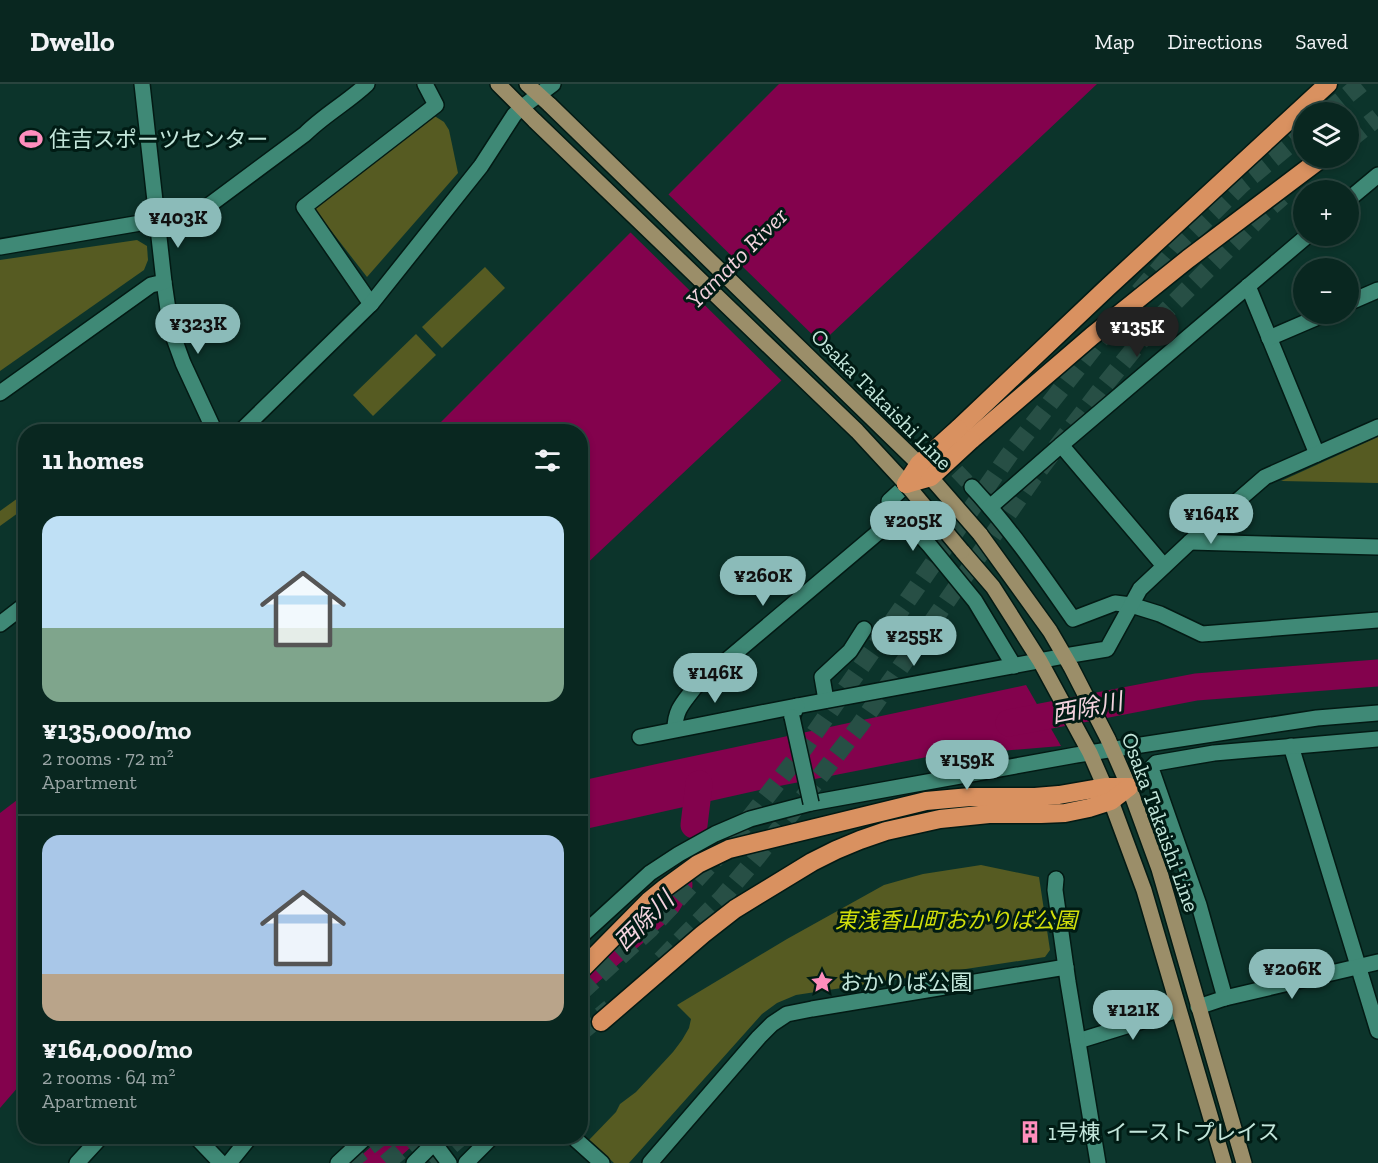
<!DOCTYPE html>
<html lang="en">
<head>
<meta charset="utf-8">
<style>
  :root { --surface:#092720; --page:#17332d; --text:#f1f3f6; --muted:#99a5a5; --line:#29443e; --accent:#8bbbb9 }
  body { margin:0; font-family:"Zilla Slab","Noto Sans JP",serif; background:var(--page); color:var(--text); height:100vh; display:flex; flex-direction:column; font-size:22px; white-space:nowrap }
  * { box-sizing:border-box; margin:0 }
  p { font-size:20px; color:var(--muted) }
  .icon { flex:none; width:33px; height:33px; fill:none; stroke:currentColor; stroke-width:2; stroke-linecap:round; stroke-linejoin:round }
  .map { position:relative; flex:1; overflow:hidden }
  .details { position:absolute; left:18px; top:340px; width:570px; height:720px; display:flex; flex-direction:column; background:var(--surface); border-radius:24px; box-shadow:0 3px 9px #0003,0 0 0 2px var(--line) }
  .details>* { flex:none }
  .tools { position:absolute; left:1293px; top:18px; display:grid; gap:12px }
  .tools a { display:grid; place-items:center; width:66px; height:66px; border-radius:50%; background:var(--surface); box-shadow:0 3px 9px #0003,0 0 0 2px var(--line); font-size:30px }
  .price { position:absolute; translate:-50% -51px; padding:0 14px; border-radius:21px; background:var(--accent); color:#111; font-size:20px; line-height:39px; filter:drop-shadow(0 2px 3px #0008) }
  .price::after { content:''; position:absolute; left:50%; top:36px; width:18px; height:14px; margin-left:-9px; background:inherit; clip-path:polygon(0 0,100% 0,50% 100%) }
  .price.current { background:#222; color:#fff }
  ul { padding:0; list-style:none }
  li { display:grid; align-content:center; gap:12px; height:318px; padding:0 24px }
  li+li { border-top:2px solid var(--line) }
  li span { display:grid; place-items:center; height:186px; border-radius:18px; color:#555 }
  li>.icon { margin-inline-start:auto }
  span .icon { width:108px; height:108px; fill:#fffc; stroke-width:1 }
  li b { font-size:26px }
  h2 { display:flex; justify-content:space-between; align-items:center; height:72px; padding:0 24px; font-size:26px }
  header { display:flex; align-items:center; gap:36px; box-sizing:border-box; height:84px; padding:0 30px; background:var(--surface); border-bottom:2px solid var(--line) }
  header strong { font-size:28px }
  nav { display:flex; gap:33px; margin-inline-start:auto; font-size:21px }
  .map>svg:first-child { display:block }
</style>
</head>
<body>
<header>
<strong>Dwello</strong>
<nav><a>Map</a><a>Directions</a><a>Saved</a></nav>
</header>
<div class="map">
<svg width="1378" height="1079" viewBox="0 0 1378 1079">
  <rect width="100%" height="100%" fill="#0c342b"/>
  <!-- green -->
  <g fill="#565b22">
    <path d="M433 31 444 38 449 46 458 89 367 193 315 126 318 120Z"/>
    <path d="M137 156 147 162 148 176 144 186 0 287V176Z"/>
    <path d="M485 183 505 204 442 264 422 243Z"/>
    <path d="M416 250 436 271 373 332 353 311Z"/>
    <path d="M1378 353V399L1281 397Z"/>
    <path d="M25 409V424L0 442V427Z"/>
    <path d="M981 781 1039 793 1050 866 1045 873 796 911 777 919 762 930 629 1079H614L589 1056 616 1028 620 1020 636 1008 673 968 682 956 689 944 691 935 677 921 787 855 884 801 923 790Z"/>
  </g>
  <!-- water -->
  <g fill="#83024d">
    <path d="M779 0H1097L581 485 580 348H431Z"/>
    <path d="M1026 601 1061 662 927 673 764 705 581 746 580 697 661 679Z"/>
    <path d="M25 710V995L0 1024V729Z"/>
  </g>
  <!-- pier -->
  <path fill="#0c342b" d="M667 109 823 261 783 298 629 147Z"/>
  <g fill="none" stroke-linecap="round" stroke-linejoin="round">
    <!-- river -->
    <g stroke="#83024d" stroke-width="27">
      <path d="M1009 639 1196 603 1378 589"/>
      <path d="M694 741 699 700"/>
      <path d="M581 895 668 819 679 801"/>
      <path d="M373 1079 402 1053"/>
    </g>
    <!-- minor-tunnel -->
    <path stroke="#274f45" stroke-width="15" stroke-dasharray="15 8" stroke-linecap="butt" d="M941 370 972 403"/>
    <!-- motorway-tunnel -->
    <g stroke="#274f45" stroke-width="18" stroke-dasharray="18 9" stroke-linecap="butt">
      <path d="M1327 28 1361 0"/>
      <path d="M1348 57 1378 33"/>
      <path d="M1139 208 1178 163 1242 100 1304 49"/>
      <path d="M661 876 722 814 757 773 860 641 1033 394 1099 308 1160 233 1264 129 1282 113"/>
      <path d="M580 909 650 845 731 758 805 663 1009 371 1110 243"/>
      <path d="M580 949 610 924"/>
      <path d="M348 1079 381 1053"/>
      <path d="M386 1079 416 1053"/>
      <path d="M431 1079 461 1053"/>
    </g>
    <!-- minor casing -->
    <g stroke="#031a14" stroke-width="18">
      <g id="minor">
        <path d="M1348 116 1378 91"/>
        <path d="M158 136 188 137 305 50C324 31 348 18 367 0"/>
        <path d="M164 198 171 246 183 279 215 348"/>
        <path d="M1248 202 1317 370"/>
        <path d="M1348 219 1378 206"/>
        <path d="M371 220 304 123 436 21 425 0"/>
        <path d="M1269 254 1325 230"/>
        <path d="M240 348 371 220 481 82 514 31 521 24 553 0"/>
        <path d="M1061 361 1164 482"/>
        <path d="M914 394 889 417 930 462 975 517 1014 582"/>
        <path d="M972 403C1010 444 1041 489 1073 535L1115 519 1131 521"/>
        <path d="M990 423 1061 361 1307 152"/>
        <path d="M1190 458 1378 463"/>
        <path d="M0 540 26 520"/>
        <path d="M826 616 822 593 850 567 864 545"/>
        <path d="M792 633 797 622 1065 572"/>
        <path d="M675 645C675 625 684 618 695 603L901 429"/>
        <path d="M640 653 797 622"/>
        <path d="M1291 662 1378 947"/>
        <path d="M1225 914 1199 821 1151 684 1156 679 1214 669 1378 655"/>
        <path d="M1198 923 1225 914 1378 878"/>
        <path d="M1078 957 1178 926"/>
        <path d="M196 1053 221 1079"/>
        <path d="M573 1053 602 1079"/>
        <path d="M434 1059 449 1079"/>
        <path d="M77 1079 101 1053"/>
        <path d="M229 1079 250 1053"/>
        <path d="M466 1079 492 1053"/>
        <path d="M650 1079 759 953 772 940 787 930 812 925 1066 883"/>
      </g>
    </g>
    <!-- tertiary casing -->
    <g stroke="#031a14" stroke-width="18">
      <g id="tertiary">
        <path d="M0 163 158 136"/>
        <path d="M0 309 151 201 164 198 142 0"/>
        <path d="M1131 521 1160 530 1202 550 1378 536"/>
        <path d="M1065 572 1107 565 1140 505 1190 458 1265 393 1378 343"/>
        <path d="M1056 795 1055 806 1068 898 1098 1079"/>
        <path d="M580 853 650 789 679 770 715 750 750 735 811 719 1076 671 1317 634 1378 629"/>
        <path d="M338 1079 366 1053"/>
        <path d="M414 1079 434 1059"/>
      </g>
    </g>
    <!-- primary casing -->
    <g stroke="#031a14" stroke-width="18">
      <g id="primary">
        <path d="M498 0 535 37"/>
        <path d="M527 0 550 21"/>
        <path d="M980 450 1050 547 1071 583"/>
        <path d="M962 467 993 503 1040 577 1090 669 1111 717 1144 806 1224 1079"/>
        <path d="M1108 655 1129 703 1159 785 1244 1079"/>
      </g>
    </g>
    <!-- motorway casing -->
    <g stroke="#031a14" stroke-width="21">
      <g id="motorway">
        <path d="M958 345 1107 204 1328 0"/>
        <path d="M971 356 1092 252 1188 175 1319 76"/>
        <path d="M580 887 649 817 665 804 698 780 729 765 926 717 970 713H1035L1059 711 1105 703H1129"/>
        <path d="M601 938 703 850 735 825 812 778 836 766 860 756 886 747 940 735 989 730H1041L1065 729 1089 724 1111 717 1129 703"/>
      </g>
    </g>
    <!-- minor -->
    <use href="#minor" stroke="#3f8976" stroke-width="15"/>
    <!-- tertiary -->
    <use href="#tertiary" stroke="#3f8976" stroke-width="15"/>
    <!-- primary -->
    <use href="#primary" stroke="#9b8e69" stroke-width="15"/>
    <!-- motorway -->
    <use href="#motorway" stroke="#d99160" stroke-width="18"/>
    <!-- minor-bridge casing -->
    <g stroke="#031a14" stroke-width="18" stroke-linecap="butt">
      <path id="minor-bridge" d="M792 633 811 719"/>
    </g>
    <!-- primary-bridge casing -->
    <g stroke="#031a14" stroke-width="18" stroke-linecap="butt">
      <g id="primary-bridge">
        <path d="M550 21 919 380 980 450"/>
        <path d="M535 37 857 347 906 400 962 467"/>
        <path d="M1071 583 1108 655"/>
      </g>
    </g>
    <!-- motorway-bridge casing -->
    <g stroke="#031a14" stroke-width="21" stroke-linecap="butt">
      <g id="motorway-bridge">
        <path d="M906 400 931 393 971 356"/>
        <path d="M906 400 919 380 958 345"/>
      </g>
    </g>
    <!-- minor-bridge -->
    <use href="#minor-bridge" stroke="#3f8976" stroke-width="15"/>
    <!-- primary-bridge -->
    <use href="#primary-bridge" stroke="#9b8e69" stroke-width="15"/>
    <!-- motorway-bridge -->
    <use href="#motorway-bridge" stroke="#d99160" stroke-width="18"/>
  </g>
  <!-- icons -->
  <defs>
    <g id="stadium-bare" transform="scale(1.8)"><path d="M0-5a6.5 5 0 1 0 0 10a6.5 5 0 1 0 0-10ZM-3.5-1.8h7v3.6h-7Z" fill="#fe8ebd" stroke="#001b14" stroke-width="2.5" paint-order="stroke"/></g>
    <g id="sight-bare" transform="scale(1.8)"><path d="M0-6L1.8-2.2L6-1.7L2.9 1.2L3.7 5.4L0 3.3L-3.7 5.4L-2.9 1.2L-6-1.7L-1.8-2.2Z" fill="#fe8ebd" stroke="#001b14" stroke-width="2.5" paint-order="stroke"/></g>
    <g id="building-bare" transform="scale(1.8)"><path d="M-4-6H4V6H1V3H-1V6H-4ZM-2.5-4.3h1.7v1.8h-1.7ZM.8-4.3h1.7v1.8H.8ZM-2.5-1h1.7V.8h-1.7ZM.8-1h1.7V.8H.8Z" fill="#fe8ebd" stroke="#001b14" stroke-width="2.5" paint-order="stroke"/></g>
  </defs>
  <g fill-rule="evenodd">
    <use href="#stadium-bare" x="31" y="55"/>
    <use href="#sight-bare" x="822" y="898"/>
    <use href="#building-bare" x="1030" y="1048"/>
  </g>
  <g text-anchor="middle" stroke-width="6" stroke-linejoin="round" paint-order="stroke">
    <!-- poi labels -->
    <g font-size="22" fill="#c3e6db" stroke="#001b14" text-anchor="start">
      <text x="49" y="63">住吉スポーツセンター</text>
      <text x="840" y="906">おかりば公園</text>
      <text x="1048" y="1056">1号棟 イーストプレイス</text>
    </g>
    <!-- street labels -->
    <g font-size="22" fill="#c3e6db" stroke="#001b14">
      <text transform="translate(882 315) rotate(45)" y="8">Osaka Takaishi Line</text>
      <text transform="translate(1161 738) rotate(70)" y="8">Osaka Takaishi Line</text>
    </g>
    <!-- park labels -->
    <g font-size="22" font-style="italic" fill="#d2e00b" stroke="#001b14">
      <text x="956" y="844">東浅香山町おかりば公園</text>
    </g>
    <!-- water labels -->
    <g font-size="24" font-style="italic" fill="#f3d3de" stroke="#001b14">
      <text transform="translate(737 174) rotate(-45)" y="8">Yamato River</text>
      <text transform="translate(1087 624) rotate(-11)" y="8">西除川</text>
      <text transform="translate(644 837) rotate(-45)" y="8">西除川</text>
    </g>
  </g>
</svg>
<div class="tools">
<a><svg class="icon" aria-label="layers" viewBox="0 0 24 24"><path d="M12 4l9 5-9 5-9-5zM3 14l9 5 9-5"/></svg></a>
<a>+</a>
<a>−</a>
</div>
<b class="price" style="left:178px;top:165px">¥403K</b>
<b class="price" style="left:198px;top:271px">¥323K</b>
<b class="price current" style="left:1137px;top:274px">¥135K</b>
<b class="price" style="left:1211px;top:461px">¥164K</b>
<b class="price" style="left:913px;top:468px">¥205K</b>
<b class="price" style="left:763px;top:523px">¥260K</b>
<b class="price" style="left:914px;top:583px">¥255K</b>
<b class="price" style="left:715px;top:620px">¥146K</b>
<b class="price" style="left:967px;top:707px">¥159K</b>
<b class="price" style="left:1292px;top:916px">¥206K</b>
<b class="price" style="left:1133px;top:957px">¥121K</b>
<section class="details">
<h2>11 homes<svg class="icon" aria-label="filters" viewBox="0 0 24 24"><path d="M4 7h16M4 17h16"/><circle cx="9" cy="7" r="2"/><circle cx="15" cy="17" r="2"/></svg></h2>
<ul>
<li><span style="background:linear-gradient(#bfe0f5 60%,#7fa58c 0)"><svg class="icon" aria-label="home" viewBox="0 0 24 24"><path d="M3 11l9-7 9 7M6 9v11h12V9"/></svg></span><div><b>¥135,000/mo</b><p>2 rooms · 72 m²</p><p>Apartment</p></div></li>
<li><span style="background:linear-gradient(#a9c7e8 75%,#b9a48a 0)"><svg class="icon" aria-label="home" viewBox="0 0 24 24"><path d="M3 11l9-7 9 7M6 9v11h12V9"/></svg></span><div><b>¥164,000/mo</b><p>2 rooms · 64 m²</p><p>Apartment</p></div></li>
</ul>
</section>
</div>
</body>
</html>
